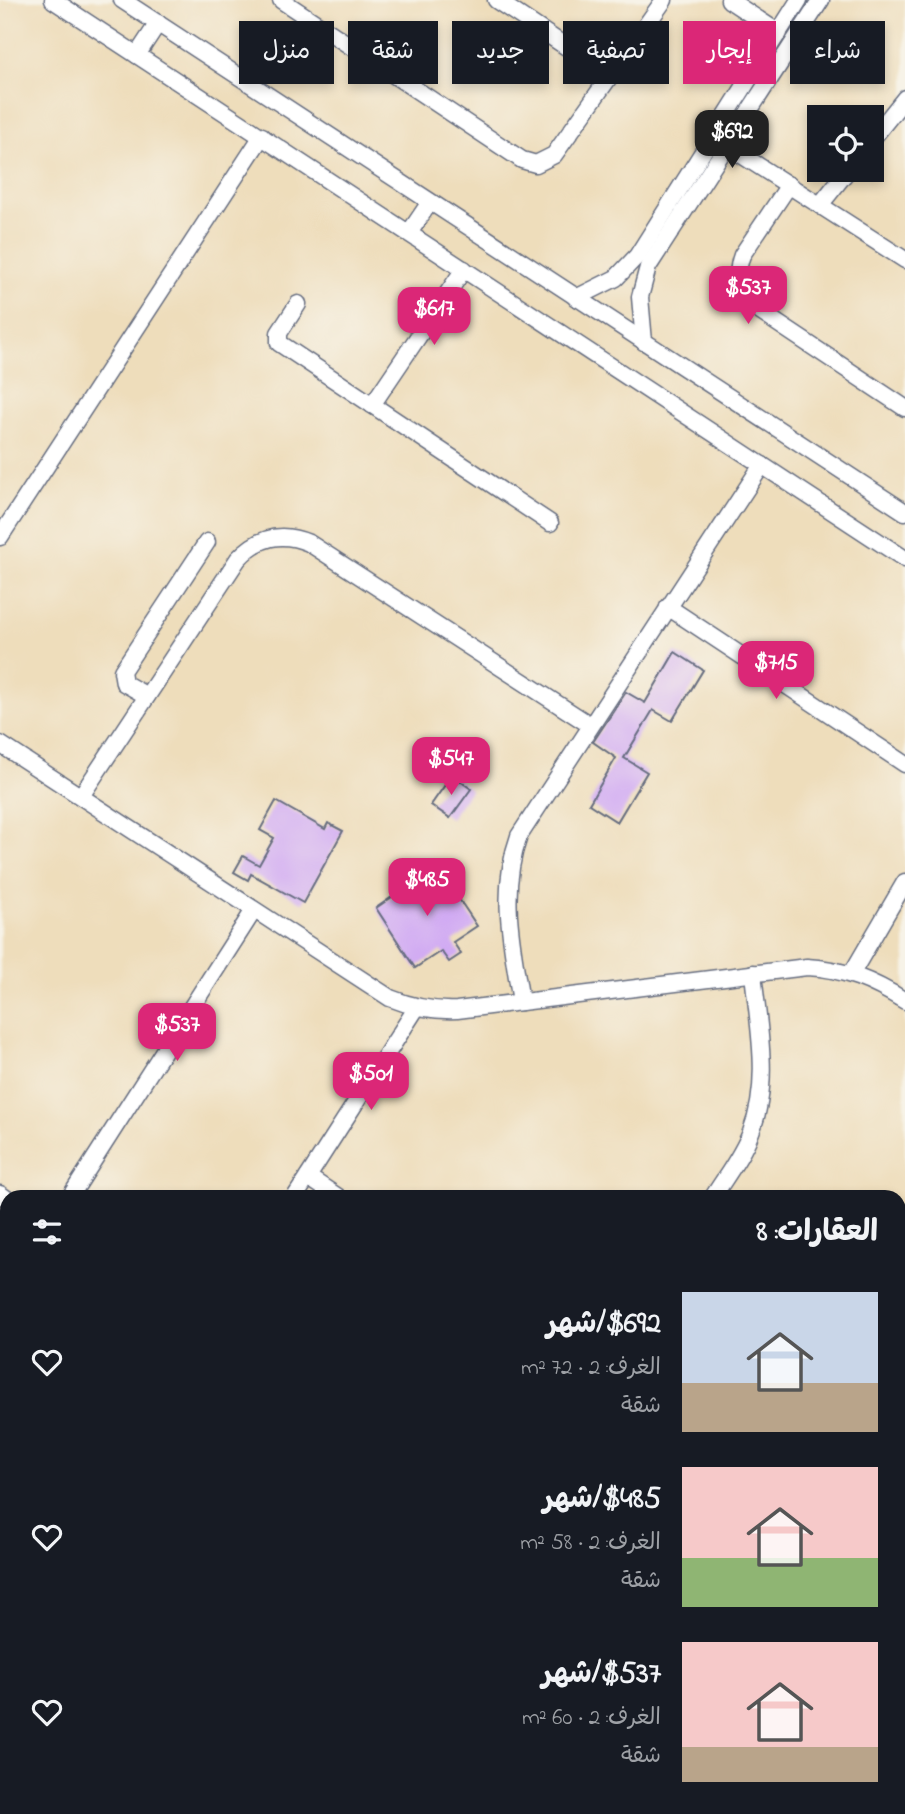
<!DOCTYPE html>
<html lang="ar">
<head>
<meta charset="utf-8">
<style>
  :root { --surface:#171b24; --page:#20242c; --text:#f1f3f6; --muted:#9ea1a6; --accent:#db2777 }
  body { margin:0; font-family:"Indie Flower","Playpen Sans Arabic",sans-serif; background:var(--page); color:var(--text); direction:rtl; height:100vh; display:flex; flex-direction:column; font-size:26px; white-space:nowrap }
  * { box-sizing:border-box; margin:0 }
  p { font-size:23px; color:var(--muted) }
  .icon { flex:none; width:38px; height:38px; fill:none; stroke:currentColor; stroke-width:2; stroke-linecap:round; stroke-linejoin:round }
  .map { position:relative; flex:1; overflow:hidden; direction:ltr }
  .side { position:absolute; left:0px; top:1190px; width:906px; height:625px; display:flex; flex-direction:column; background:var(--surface); border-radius:21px 21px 0 0; box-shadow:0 4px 10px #0003; direction:rtl }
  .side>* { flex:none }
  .banner { position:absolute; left:21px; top:21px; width:864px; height:63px; direction:rtl; display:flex; gap:14px }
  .controls { position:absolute; left:807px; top:105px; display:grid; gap:14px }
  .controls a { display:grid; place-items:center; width:77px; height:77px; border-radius:0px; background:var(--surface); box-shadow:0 4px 10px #0003; font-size:35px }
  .price { position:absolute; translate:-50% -60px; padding:0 16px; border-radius:14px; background:var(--accent); color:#fff; font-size:23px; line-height:46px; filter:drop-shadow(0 2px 4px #0008) }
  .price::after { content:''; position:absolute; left:50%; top:42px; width:21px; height:16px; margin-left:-10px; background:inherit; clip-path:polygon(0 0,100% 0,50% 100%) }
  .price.active { background:#222; color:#fff }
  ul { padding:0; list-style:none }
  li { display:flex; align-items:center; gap:21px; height:175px; padding:0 28px }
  li span { display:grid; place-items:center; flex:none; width:196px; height:140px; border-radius:0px; color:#555 }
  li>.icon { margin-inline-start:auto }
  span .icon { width:84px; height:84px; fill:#fffc; stroke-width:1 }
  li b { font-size:30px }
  h2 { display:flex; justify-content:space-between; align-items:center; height:84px; padding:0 28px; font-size:30px }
  .pill { padding:0 24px; border-radius:0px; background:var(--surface); box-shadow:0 4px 10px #0003; font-size:24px; line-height:63px }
  .pill.active { background:var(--accent); color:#fff }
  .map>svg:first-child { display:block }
</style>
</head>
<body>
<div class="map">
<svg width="905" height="1814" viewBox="0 0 905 1814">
  <rect width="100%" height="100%" fill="#f7f3e8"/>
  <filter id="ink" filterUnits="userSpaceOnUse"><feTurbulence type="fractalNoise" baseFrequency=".0143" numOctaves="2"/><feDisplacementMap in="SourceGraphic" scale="14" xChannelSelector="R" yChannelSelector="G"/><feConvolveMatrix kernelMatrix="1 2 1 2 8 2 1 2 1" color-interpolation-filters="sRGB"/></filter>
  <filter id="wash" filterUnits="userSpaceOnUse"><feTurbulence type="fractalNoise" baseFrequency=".00686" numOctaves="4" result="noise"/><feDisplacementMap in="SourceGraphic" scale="28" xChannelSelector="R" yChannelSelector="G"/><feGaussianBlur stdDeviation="1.57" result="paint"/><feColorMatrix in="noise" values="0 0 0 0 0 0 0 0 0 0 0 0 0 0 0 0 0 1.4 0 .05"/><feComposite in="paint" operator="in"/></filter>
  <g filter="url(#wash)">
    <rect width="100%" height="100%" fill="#edb"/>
    <g id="blocks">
      <!-- building -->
      <g fill="#d1abf3">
        <path d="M675 652 703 670 672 721 653 710 624 758 647 772 617 822 589 804 616 758 593 742 626 692 645 703Z"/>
        <path d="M452 775 471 789 450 818 431 805Z"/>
        <path d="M276 801 325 829 328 823 343 831 303 903 251 874 248 880 234 872 243 856 259 865 274 838 260 830Z"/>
        <path d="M437 866 477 926 453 942 461 954 449 962 441 951 415 968 376 908Z"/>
      </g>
    </g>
  </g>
  <g filter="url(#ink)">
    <use href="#blocks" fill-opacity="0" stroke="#656c7f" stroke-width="2"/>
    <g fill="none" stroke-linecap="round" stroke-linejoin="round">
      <!-- street casing -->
      <g stroke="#656c7f" stroke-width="19">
        <g id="street">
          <path d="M53 0 905 559"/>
          <path d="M122 0 905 512"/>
          <path d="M281 0 522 160 536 164 554 155 664 0"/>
          <path d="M496 0 610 76"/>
          <path d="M729 0 779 33"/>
          <path d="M137 55 158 23"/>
          <path d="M872 139 905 98"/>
          <path d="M726 145 905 260"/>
          <path d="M789 185 742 255C734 277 739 294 756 309L905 408"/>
          <path d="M820 205 848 170"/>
          <path d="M409 233 430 202"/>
          <path d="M576 298 616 278 637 256 799 0"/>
          <path d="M298 304 279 333V343L550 523"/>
          <path d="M644 342 640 297 648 267 821 0"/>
          <path d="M372 405 464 269"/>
          <path d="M0 537 262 136"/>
          <path d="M668 607 905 764"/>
          <path d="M147 696 124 683 122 671 207 542"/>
          <path d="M0 744 390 998C412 1007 433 1011 457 1010L807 967C845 969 873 981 905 1001"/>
          <path d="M81 796 238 559C258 537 281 531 309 543L590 725"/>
          <path d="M852 973 905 882"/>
          <path d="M521 1002C512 944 499 892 519 836L762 465"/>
          <path d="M308 1177 338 1197"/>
          <path d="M0 1194 7 1199"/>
          <path d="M70 1197 254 910"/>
          <path d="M295 1197 417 1007"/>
          <path d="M713 1197C726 1176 742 1156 751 1132 771 1082 758 1025 753 973"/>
          <path d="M900 1232 905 1224"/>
          <path d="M900 1301 905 1293"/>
          <path d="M0 1701 7 1706"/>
          <path d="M160 1808 169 1814"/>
          <path d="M514 1814 518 1808"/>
          <path d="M565 1814 570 1808"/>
        </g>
      </g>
      <!-- street -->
      <use href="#street" stroke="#fff" stroke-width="16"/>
    </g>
  </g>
</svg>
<div class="controls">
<a><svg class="icon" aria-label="locate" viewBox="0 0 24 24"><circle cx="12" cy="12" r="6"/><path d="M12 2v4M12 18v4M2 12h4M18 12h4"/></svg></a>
</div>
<b class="price active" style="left:732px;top:170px">$692</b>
<b class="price" style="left:748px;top:326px">$537</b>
<b class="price" style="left:434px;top:347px">$617</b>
<b class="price" style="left:776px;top:701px">$715</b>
<b class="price" style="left:451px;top:797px">$547</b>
<b class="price" style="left:427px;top:918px">$485</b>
<b class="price" style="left:177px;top:1063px">$537</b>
<b class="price" style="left:371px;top:1112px">$501</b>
<div class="banner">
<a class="pill">شراء</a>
<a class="pill active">إيجار</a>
<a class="pill">تصفية</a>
<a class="pill">جديد</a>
<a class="pill">شقة</a>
<a class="pill">منزل</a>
</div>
<section class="side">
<h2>العقارات: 8<svg class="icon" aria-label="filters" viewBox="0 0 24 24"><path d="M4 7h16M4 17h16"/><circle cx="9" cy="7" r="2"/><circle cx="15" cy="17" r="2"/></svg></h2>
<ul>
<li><span style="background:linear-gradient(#c9d6e8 65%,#b9a48a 0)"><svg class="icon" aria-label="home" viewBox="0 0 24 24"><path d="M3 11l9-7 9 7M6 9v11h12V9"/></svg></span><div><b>$692/شهر</b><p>الغرف: 2 · 72 m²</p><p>شقة</p></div><svg class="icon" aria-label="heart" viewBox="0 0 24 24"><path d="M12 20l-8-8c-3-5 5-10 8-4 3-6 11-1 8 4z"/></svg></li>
<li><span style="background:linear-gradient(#f6c9c9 65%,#8fb573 0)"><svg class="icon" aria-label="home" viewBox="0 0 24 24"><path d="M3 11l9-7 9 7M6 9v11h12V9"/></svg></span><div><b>$485/شهر</b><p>الغرف: 2 · 58 m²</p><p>شقة</p></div><svg class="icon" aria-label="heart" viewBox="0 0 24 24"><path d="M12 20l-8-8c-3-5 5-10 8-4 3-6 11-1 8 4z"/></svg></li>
<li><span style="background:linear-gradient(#f6c9c9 75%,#b9a48a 0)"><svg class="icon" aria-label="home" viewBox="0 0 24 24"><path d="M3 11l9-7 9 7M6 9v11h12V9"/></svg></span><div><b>$537/شهر</b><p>الغرف: 2 · 60 m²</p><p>شقة</p></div><svg class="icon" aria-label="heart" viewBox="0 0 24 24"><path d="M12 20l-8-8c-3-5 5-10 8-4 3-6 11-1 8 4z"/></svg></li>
</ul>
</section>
</div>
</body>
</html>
